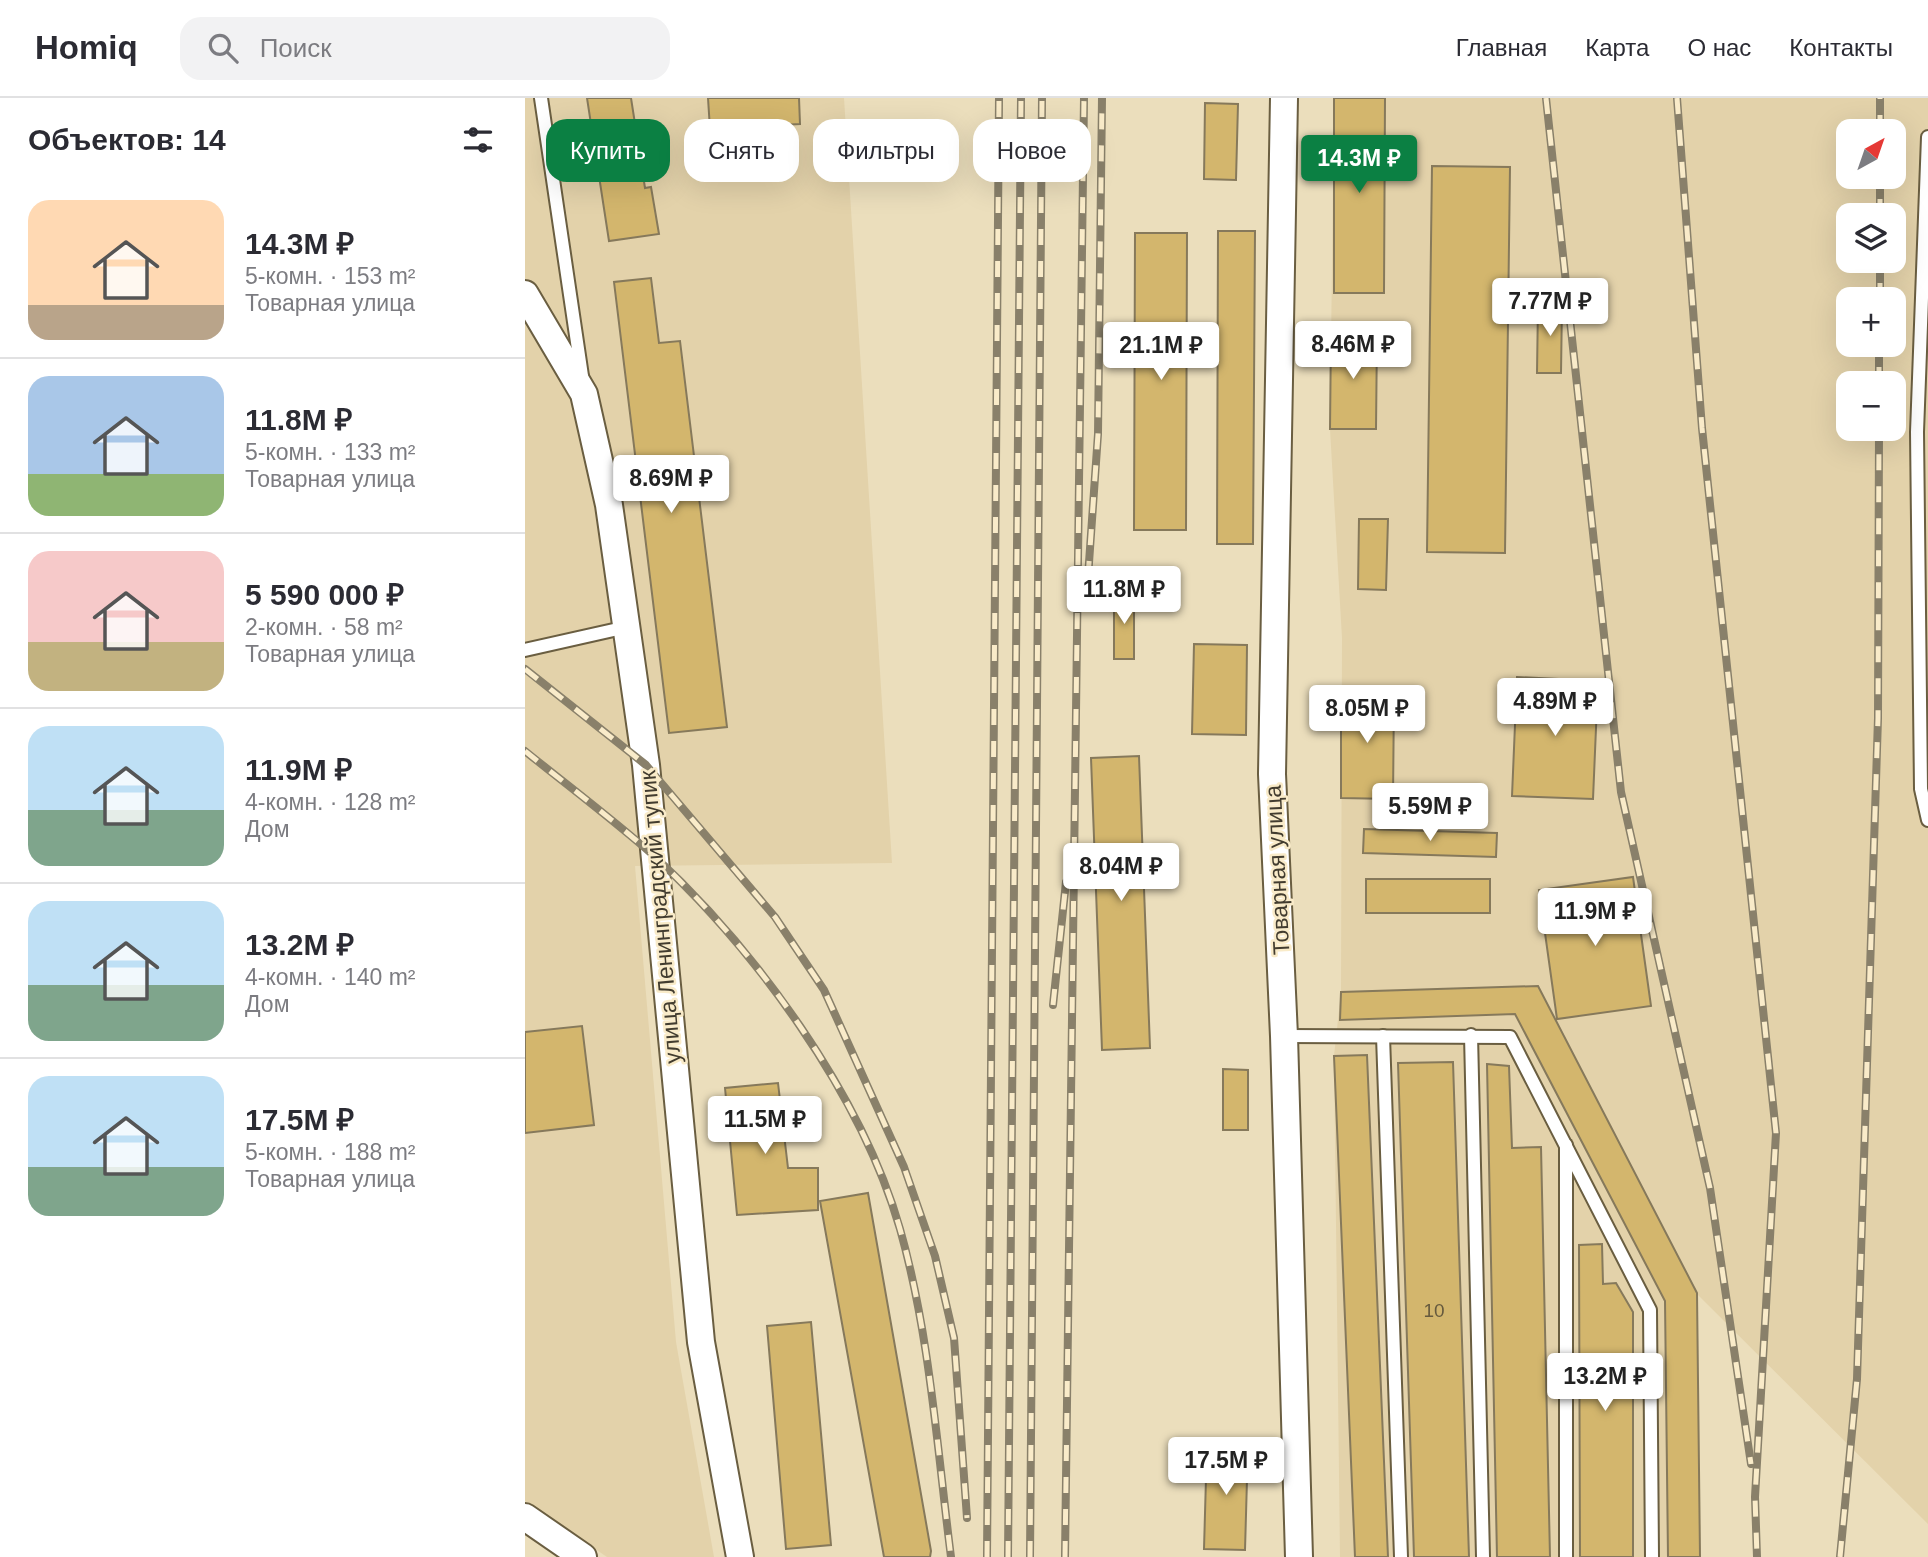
<!DOCTYPE html>
<html lang="ru">
<head>
<meta charset="utf-8">
<style>
  :root { --surface:#fff; --page:#f2f2f3; --text:#2b2b33; --muted:#7c7c81; --line:#e1e1e2; --accent:#0b8043 }
  body { margin:0; font-family:Arial,sans-serif; background:var(--page); color:var(--text); height:100vh; display:flex; flex-direction:column; font-size:26px; white-space:nowrap }
  * { box-sizing:border-box; margin:0 }
  p { font-size:23px; color:var(--muted) }
  .icon { flex:none; width:38px; height:38px; fill:none; stroke:currentColor; stroke-width:2; stroke-linecap:round; stroke-linejoin:round }
  .map { position:relative; flex:1; overflow:hidden }
  .panel { display:flex; flex-direction:column; background:var(--surface); width:525px }
  .panel>* { flex:none }
  .hud { position:absolute; left:21px; top:21px; width:665px; height:63px; display:flex; gap:14px }
  .needle { width:46px; rotate:40deg }
  .buttons { position:absolute; left:1311px; top:21px; display:grid; gap:14px }
  .buttons a { display:grid; place-items:center; width:70px; height:70px; border-radius:14px; background:var(--surface); box-shadow:0 7px 28px #0002; font-size:35px }
  .price { position:absolute; translate:-50% -60px; padding:0 16px; border-radius:7px; background:#fff; color:#222; font-size:23px; line-height:46px; filter:drop-shadow(0 2px 4px #0008) }
  .price::after { content:''; position:absolute; left:50%; top:42px; width:21px; height:16px; margin-left:-10px; background:inherit; clip-path:polygon(0 0,100% 0,50% 100%) }
  .price.selected { background:var(--accent); color:#fff }
  ul { padding:0; list-style:none }
  li { display:flex; align-items:center; gap:21px; height:175px; padding:0 28px }
  li+li { border-top:2px solid var(--line) }
  li span { display:grid; place-items:center; flex:none; width:196px; height:140px; border-radius:21px; color:#555 }
  li>.icon { margin-inline-start:auto }
  span .icon { width:84px; height:84px; fill:#fffc; stroke-width:1 }
  li b { font-size:30px }
  h2 { display:flex; justify-content:space-between; align-items:center; height:84px; padding:0 28px; font-size:30px }
  .pill { padding:0 24px; border-radius:21px; background:var(--surface); box-shadow:0 7px 28px #0002; font-size:24px; line-height:63px }
  .pill.selected { background:var(--accent); color:#fff }
  header { display:flex; align-items:center; gap:42px; box-sizing:border-box; height:98px; padding:0 35px; background:var(--surface); border-bottom:2px solid var(--line) }
  header strong { font-size:33px }
  nav { display:flex; gap:38px; margin-inline-start:auto; font-size:24px }
  .search { width:490px; height:63px; background:var(--page); display:flex; align-items:center; gap:18px; box-sizing:border-box; padding:0 24px; border-radius:21px; color:var(--muted); font-size:26px }
  main { display:flex; flex:1; min-height:0 }
  .map>svg:first-child { display:block }
</style>
</head>
<body>
<header>
<strong>Homiq</strong>
<div class="search"><svg class="icon" aria-label="search" viewBox="0 0 24 24"><circle cx="10" cy="10" r="6"/><path d="M15 15l6 6"/></svg>Поиск</div>
<nav><a>Главная</a><a>Карта</a><a>О нас</a><a>Контакты</a></nav>
</header>
<main>
<section class="panel">
<h2>Объектов: 14<svg class="icon" aria-label="filters" viewBox="0 0 24 24"><path d="M4 7h16M4 17h16"/><circle cx="9" cy="7" r="2"/><circle cx="15" cy="17" r="2"/></svg></h2>
<ul>
<li><span style="background:linear-gradient(#ffd9b3 75%,#b9a48a 0)"><svg class="icon" aria-label="home" viewBox="0 0 24 24"><path d="M3 11l9-7 9 7M6 9v11h12V9"/></svg></span><div><b>14.3M ₽</b><p>5-комн. · 153 m²</p><p>Товарная улица</p></div></li>
<li><span style="background:linear-gradient(#a9c7e8 70%,#8fb573 0)"><svg class="icon" aria-label="home" viewBox="0 0 24 24"><path d="M3 11l9-7 9 7M6 9v11h12V9"/></svg></span><div><b>11.8M ₽</b><p>5-комн. · 133 m²</p><p>Товарная улица</p></div></li>
<li><span style="background:linear-gradient(#f6c9c9 65%,#c2b280 0)"><svg class="icon" aria-label="home" viewBox="0 0 24 24"><path d="M3 11l9-7 9 7M6 9v11h12V9"/></svg></span><div><b>5 590 000 ₽</b><p>2-комн. · 58 m²</p><p>Товарная улица</p></div></li>
<li><span style="background:linear-gradient(#bfe0f5 60%,#7fa58c 0)"><svg class="icon" aria-label="home" viewBox="0 0 24 24"><path d="M3 11l9-7 9 7M6 9v11h12V9"/></svg></span><div><b>11.9M ₽</b><p>4-комн. · 128 m²</p><p>Дом</p></div></li>
<li><span style="background:linear-gradient(#bfe0f5 60%,#7fa58c 0)"><svg class="icon" aria-label="home" viewBox="0 0 24 24"><path d="M3 11l9-7 9 7M6 9v11h12V9"/></svg></span><div><b>13.2M ₽</b><p>4-комн. · 140 m²</p><p>Дом</p></div></li>
<li><span style="background:linear-gradient(#bfe0f5 65%,#7fa58c 0)"><svg class="icon" aria-label="home" viewBox="0 0 24 24"><path d="M3 11l9-7 9 7M6 9v11h12V9"/></svg></span><div><b>17.5M ₽</b><p>5-комн. · 188 m²</p><p>Товарная улица</p></div></li>
</ul>
</section>
<div class="map">
<svg width="1403" height="1459" viewBox="0 0 1403 1459">
  <rect width="100%" height="100%" fill="#ebdebc"/>
  <!-- built -->
  <g fill="#e3d2aa" fill-rule="evenodd">
    <path d="M0 0H319L367 765 110 768 151 1244 189 1459H82L0 1403Z"/>
    <path d="M809 0H1403V1426L1172 1196 1175 1459H815L809 958 816 894 817 540 805 331ZM1323 33H1368V79H1323ZM1323 117H1368V163H1323ZM1323 201H1368V247H1323ZM1323 285H1368V331H1323Z"/>
  </g>
  <!-- building -->
  <g fill="#d3b66d" stroke="#86795b" stroke-width="2">
    <path d="M62 0H106L120 90 126 89 134 136 84 143Z"/>
    <path d="M183 0H274L275 26 185 31Z"/>
    <path d="M809 0H860L859 195H809Z"/>
    <path d="M680 5 713 6 711 82 679 81Z"/>
    <path d="M907 68 985 69 980 455 902 454Z"/>
    <path d="M693 133H730L728 446H692Z"/>
    <path d="M610 135H662L661 432H609Z"/>
    <path d="M126 180 134 245 155 243 202 629 144 635 89 184Z"/>
    <path d="M1013 206H1037L1036 275H1012Z"/>
    <path d="M806 235 852 236 851 331H805Z"/>
    <path d="M834 421H863L861 492 833 491Z"/>
    <rect x="589" y="495" width="20" height="66"/>
    <path d="M669 546 722 547 721 637 667 636Z"/>
    <path d="M992 579 1073 583 1068 701 987 698Z"/>
    <path d="M816 594 869 595 868 701 816 700Z"/>
    <path d="M614 658 625 950 577 952 566 660Z"/>
    <path d="M839 731 972 735 971 759 838 755Z"/>
    <path d="M1108 779 1126 908 1032 921 1014 792Z"/>
    <rect x="841" y="781" width="124" height="34"/>
    <path d="M1013 888 1172 1195 1175 1459H1143L1140 1203 990 916 815 922 816 894Z"/>
    <path d="M57 928 69 1027 0 1035V934Z"/>
    <path d="M842 957 863 1459H830L809 958Z"/>
    <path d="M928 964 944 1459H889L873 965Z"/>
    <path d="M962 966 984 968 987 1050 1016 1049 1025 1459H972Z"/>
    <path d="M698 971 723 972V1032H698Z"/>
    <path d="M253 985 263 1070H293V1112L212 1117 200 990Z"/>
    <path d="M343 1095 406 1453 405 1459H359L295 1103Z"/>
    <path d="M1077 1146 1078 1186 1091 1185 1108 1214V1459H1055L1054 1147Z"/>
    <path d="M286 1224 306 1447 261 1451 242 1228Z"/>
    <path d="M682 1345 723 1346 720 1452 679 1451Z"/>
  </g>
  <g fill="none" stroke-linecap="round" stroke-linejoin="round">
    <!-- lane casing -->
    <g stroke="#6a5e41" stroke-width="16">
      <g id="lane">
        <path d="M16 0 57 278"/>
        <path d="M1403 39 1392 334 1396 691 1403 722"/>
        <path d="M0 552 102 529"/>
        <path d="M946 937 958 1459"/>
        <path d="M759 938 985 939 1125 1212 1127 1459"/>
        <path d="M858 938 876 1459"/>
        <path d="M1041 1047V1459"/>
      </g>
    </g>
    <!-- street casing -->
    <g stroke="#6a5e41" stroke-width="30">
      <g id="street">
        <path d="M759 0 747 676 759 938 774 1459"/>
        <path d="M0 196 59 296 84 407 121 667 176 1244 215 1459"/>
        <path d="M0 1419 58 1459"/>
      </g>
    </g>
    <!-- lane -->
    <use href="#lane" stroke="#fff" stroke-width="12"/>
    <!-- street -->
    <use href="#street" stroke="#fff" stroke-width="26"/>
    <!-- rail casing -->
    <g stroke="#89806a" stroke-width="8">
      <g id="rail">
        <path d="M1021 0 1096 694 1185 1090 1226 1366"/>
        <path d="M1152 0 1177 330 1251 1035 1230 1399 1232 1459"/>
        <path d="M1355 33V0"/>
        <path d="M1355 117V79"/>
        <path d="M1355 201V163"/>
        <path d="M1354 285V247"/>
        <path d="M563 479 573 336 577 0"/>
        <path d="M0 571 121 667 250 819 299 892 379 1069 410 1158 429 1240 442 1420"/>
        <path d="M0 653C42 687 86 720 127 756 230 851 336 995 375 1131 405 1237 412 1350 426 1459"/>
        <path d="M528 907 541 784"/>
        <path d="M462 1459 474 0"/>
        <path d="M483 1459 496 0"/>
        <path d="M505 1459 517 0"/>
        <path d="M540 1459 559 0"/>
        <path d="M1315 1459 1332 1281 1353 620 1354 331"/>
      </g>
    </g>
    <!-- rail -->
    <use href="#rail" stroke="#f9ebc9" stroke-width="5" stroke-dasharray="16" stroke-linecap="butt"/>
  </g>
  <g text-anchor="middle" stroke-width="5" stroke-linejoin="round" paint-order="stroke">
    <!-- number labels -->
    <g font-size="19" fill="#665a3e">
      <text x="909" y="1219">10</text>
    </g>
    <!-- street labels -->
    <g font-size="23" fill="#423c2f" stroke="#f9ebc9">
      <text transform="translate(752 772) rotate(-93)" y="8">Товарная улица</text>
      <text transform="translate(135 819) rotate(-95)" y="8">улица Ленинградский тупик</text>
    </g>
  </g>
</svg>
<div class="buttons">
<a><svg class="needle" viewBox="-14 -14 28 28"><path d="M0-13l5 13h-10z" fill="#e53935"/><path d="M0 13l5-13h-10z" fill="#7c7c81"/></svg></a>
<a><svg class="icon" aria-label="layers" viewBox="0 0 24 24"><path d="M12 4l9 5-9 5-9-5zM3 14l9 5 9-5"/></svg></a>
<a>+</a>
<a>−</a>
</div>
<b class="price selected" style="left:834px;top:97px">14.3M ₽</b>
<b class="price" style="left:1025px;top:240px">7.77M ₽</b>
<b class="price" style="left:828px;top:283px">8.46M ₽</b>
<b class="price" style="left:636px;top:284px">21.1M ₽</b>
<b class="price" style="left:146px;top:417px">8.69M ₽</b>
<b class="price" style="left:599px;top:528px">11.8M ₽</b>
<b class="price" style="left:1030px;top:640px">4.89M ₽</b>
<b class="price" style="left:842px;top:647px">8.05M ₽</b>
<b class="price" style="left:905px;top:745px">5.59M ₽</b>
<b class="price" style="left:596px;top:805px">8.04M ₽</b>
<b class="price" style="left:1070px;top:850px">11.9M ₽</b>
<b class="price" style="left:240px;top:1058px">11.5M ₽</b>
<b class="price" style="left:1080px;top:1315px">13.2M ₽</b>
<b class="price" style="left:701px;top:1399px">17.5M ₽</b>
<div class="hud">
<a class="pill selected">Купить</a>
<a class="pill">Снять</a>
<a class="pill">Фильтры</a>
<a class="pill">Новое</a>
</div>
</div>
</main>
</body>
</html>
